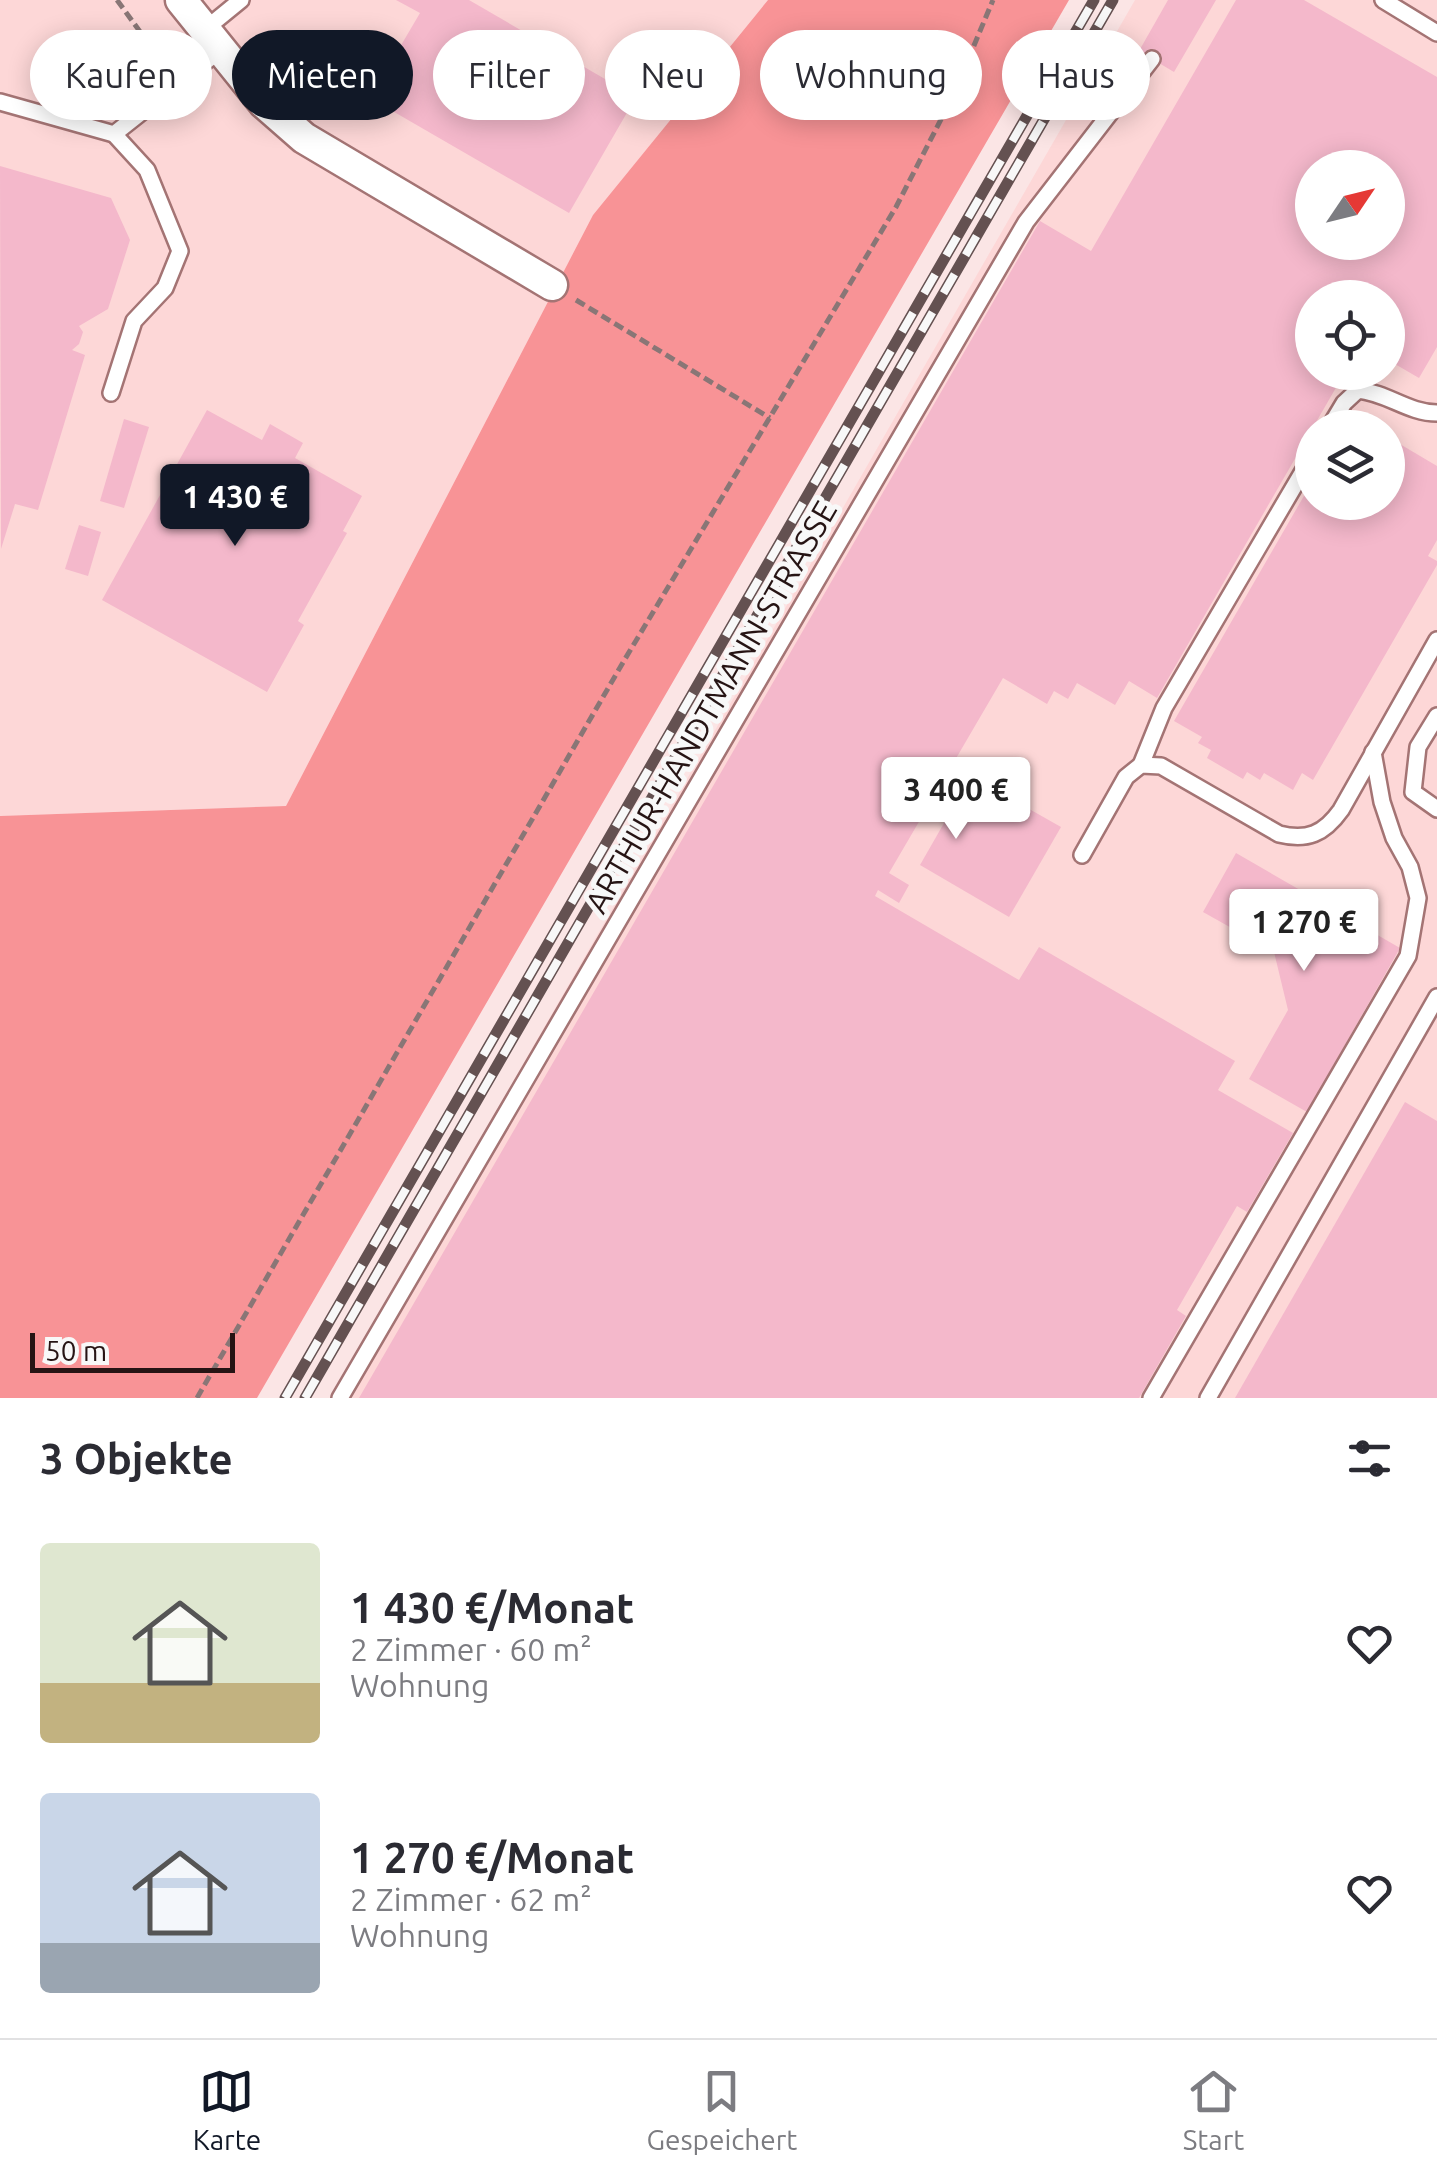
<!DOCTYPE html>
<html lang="de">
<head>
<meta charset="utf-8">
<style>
  :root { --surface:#fff; --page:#f7f7f7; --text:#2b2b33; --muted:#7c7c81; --line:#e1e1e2; --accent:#111827 }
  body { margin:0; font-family:Ubuntu,sans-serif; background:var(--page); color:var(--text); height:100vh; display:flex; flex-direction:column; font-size:38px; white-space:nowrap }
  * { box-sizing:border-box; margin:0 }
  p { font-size:32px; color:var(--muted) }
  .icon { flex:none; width:55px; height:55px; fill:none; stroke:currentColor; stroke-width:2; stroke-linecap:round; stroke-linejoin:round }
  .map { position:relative; height:1398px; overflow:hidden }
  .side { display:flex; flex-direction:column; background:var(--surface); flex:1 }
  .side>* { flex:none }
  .guide { position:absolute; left:30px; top:30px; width:1378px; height:90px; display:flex; gap:20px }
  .needle { width:65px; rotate:55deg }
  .fabs { position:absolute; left:1295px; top:150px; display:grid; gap:20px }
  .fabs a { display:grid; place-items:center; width:110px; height:110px; border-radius:50%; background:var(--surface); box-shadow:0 5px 25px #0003; font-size:50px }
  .scale { position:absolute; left:30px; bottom:25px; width:205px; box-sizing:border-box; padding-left:10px; border:5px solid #261414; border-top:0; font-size:28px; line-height:35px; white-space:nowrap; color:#261414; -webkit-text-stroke:8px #f8f8f8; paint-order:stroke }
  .price { position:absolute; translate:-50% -85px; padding:0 22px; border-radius:10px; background:#fff; color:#222; font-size:32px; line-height:65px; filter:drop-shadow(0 2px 5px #0008) }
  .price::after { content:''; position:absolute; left:50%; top:60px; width:30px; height:22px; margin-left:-15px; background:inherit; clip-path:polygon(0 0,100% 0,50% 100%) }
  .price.on { background:var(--accent); color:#fff }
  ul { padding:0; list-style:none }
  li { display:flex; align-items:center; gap:30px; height:250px; padding:0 40px }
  li span { display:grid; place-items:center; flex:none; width:280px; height:200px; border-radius:10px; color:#555 }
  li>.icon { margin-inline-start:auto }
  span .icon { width:120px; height:120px; fill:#fffc; stroke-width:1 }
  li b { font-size:42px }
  h2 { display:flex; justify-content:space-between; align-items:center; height:120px; padding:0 40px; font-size:42px }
  .tag { padding:0 35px; border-radius:45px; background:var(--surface); box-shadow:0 5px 25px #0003; font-size:35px; line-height:90px }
  .tag.on { background:var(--accent); color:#fff }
  .tabs { display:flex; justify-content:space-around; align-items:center; height:140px; border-top:2px solid var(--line); background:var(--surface); font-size:28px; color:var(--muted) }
  .tabs a { display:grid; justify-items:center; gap:5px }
  .tabs .on { color:var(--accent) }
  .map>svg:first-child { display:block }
</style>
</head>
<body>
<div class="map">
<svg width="1437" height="1398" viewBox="0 0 1437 1398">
  <rect width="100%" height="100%" fill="#fbe5e5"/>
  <!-- built -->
  <g fill="#fdd7d7" fill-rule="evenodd">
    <path d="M0 0H768L593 215 286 806 0 816Z"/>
    <path d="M1135 0H1437V1398H331ZM1312 168H1388V242H1312ZM1312 298H1388V372H1312ZM1312 428H1388V502H1312Z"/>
  </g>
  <!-- forest -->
  <path fill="#f89396" d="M768 0H1069L257 1398H0V816L286 806 593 215Z"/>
  <!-- building -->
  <g fill="#f4b8cb" fill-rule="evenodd">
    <path d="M396 0H469L636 97 569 213 370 98 420 13Z"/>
    <path d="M1168 0H1216L1174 72 1139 51Z"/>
    <path d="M1236 0H1304L1437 77V347L1419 378 1388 360V298H1312V372H1345L1157 698 1129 681 1115 705 1077 683 1068 699 1054 691 1047 704 1003 678 889 873 909 885 899 903 878 890 875 896 1019 980 1039 947 1235 1061 1218 1090 1293 1133 1247 1212 1237 1206 1177 1310 1186 1316 1139 1398H359L1040 221 1091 251ZM1312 168H1388V242H1312Z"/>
    <path d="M0 166 111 198 130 240 108 309 79 326 83 332 79 344 72 350 85 355 38 510 15 504 1 549Z"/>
    <path d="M207 410 262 440 270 424 303 443 295 458 362 496 343 531 347 533 298 621 304 625 267 692 102 600Z"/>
    <path d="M1351 415 1372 428H1344Z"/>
    <path d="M124 419 149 427 124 508 100 501Z"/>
    <path d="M1388 437 1437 466V540L1428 556 1437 561V565L1313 780 1302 773 1293 790 1264 773 1260 780 1247 772 1243 779 1207 758 1211 750 1198 743 1202 737 1174 721 1312 482V502H1388Z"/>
    <path d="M79 525 101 532 88 576 65 569Z"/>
    <path d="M971 776 1061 827 1009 917 920 865Z"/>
    <path d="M1236 853 1307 894 1309 890 1331 903 1329 907 1400 948 1307 1112 1249 1079 1288 1010 1274 952 1203 912Z"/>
    <path d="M1405 1102 1437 1121V1398H1235Z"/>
  </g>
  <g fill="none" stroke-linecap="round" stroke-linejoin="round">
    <!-- service casing -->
    <g stroke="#a47474" stroke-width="20">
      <g id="service">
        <path d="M1383 0 1437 33"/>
        <path d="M203 31 241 0"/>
        <path d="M0 102 114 134 219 51"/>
        <path d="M111 393 134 321 165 288 180 251 147 170 114 134"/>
        <path d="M1329 428 1344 403 1358 390C1388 393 1408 413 1437 413"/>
        <path d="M1437 716 1418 747 1413 792 1437 809"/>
        <path d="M1141 765 1164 708 1312 456"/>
        <path d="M1082 855 1126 777 1141 765 1161 766 1279 834C1307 841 1324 834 1341 810L1437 640"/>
        <path d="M340 1398 1026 222 1152 59"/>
        <path d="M1151 1398 1408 956 1418 898 1410 867 1394 838 1382 802 1373 752"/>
        <path d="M1208 1398 1437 997"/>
      </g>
    </g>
    <!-- minor casing -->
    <g stroke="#a47474" stroke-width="35">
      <path id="minor" d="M181 0 264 103 304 138 552 285"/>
    </g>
    <!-- path -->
    <g stroke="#897676" stroke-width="5" stroke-dasharray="10 5" stroke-linecap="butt">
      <path d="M117 0 165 66"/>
      <path d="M576 300 770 418"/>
      <path d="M197 1398 625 659 896 207 952 98 993 0"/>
    </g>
    <!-- service -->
    <use href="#service" stroke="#fff" stroke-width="15"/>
    <!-- minor -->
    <use href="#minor" stroke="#fff" stroke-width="30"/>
    <!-- rail casing -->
    <g stroke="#645151" stroke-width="11">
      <g id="rail">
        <path d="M285 1398 1094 0"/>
        <path d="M305 1398 1113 0"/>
      </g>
    </g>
    <!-- rail -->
    <use href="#rail" stroke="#f8f8f8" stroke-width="8" stroke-dasharray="22" stroke-linecap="butt"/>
  </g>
  <g text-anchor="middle" stroke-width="10" stroke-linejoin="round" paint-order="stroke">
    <!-- street labels -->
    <g font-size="32" fill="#261414" stroke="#f8f8f8">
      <text transform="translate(711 707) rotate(-60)" y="11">ARTHUR-HANDTMANN-STRASSE</text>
    </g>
  </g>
</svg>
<div class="fabs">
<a><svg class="needle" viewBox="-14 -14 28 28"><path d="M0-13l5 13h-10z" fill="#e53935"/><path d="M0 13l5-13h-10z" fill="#7c7c81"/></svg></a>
<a><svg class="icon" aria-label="locate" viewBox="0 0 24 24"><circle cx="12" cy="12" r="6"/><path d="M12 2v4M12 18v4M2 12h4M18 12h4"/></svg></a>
<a><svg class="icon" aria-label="layers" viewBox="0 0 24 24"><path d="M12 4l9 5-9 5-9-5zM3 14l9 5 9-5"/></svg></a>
</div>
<div class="scale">50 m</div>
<b class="price on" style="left:235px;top:549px">1 430 €</b>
<b class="price" style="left:956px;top:842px">3 400 €</b>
<b class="price" style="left:1304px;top:974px">1 270 €</b>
<div class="guide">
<a class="tag">Kaufen</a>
<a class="tag on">Mieten</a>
<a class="tag">Filter</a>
<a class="tag">Neu</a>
<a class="tag">Wohnung</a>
<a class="tag">Haus</a>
</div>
</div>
<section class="side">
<h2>3 Objekte<svg class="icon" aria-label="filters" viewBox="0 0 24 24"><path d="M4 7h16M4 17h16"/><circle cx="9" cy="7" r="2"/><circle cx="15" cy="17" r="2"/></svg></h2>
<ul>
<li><span style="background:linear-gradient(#dfe7d0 70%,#c2b280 0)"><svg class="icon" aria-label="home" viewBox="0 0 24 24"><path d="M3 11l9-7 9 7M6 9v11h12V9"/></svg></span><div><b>1 430 €/Monat</b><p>2 Zimmer · 60 m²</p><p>Wohnung</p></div><svg class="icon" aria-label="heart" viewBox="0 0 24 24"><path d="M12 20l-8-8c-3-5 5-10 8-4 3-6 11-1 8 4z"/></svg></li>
<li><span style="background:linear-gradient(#c9d6e8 75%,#9aa5b1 0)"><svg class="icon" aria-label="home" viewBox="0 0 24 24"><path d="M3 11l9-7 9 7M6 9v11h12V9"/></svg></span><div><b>1 270 €/Monat</b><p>2 Zimmer · 62 m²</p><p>Wohnung</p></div><svg class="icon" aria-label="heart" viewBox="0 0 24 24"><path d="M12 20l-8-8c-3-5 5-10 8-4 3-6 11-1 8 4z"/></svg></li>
</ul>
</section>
<nav class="tabs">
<a class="on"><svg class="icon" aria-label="map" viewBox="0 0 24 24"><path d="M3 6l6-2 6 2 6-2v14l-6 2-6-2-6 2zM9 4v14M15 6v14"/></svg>Karte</a>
<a><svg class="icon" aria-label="saved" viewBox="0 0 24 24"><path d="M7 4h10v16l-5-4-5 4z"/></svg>Gespeichert</a>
<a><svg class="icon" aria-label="home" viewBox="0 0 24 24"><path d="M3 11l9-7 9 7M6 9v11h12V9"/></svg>Start</a>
</nav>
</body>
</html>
